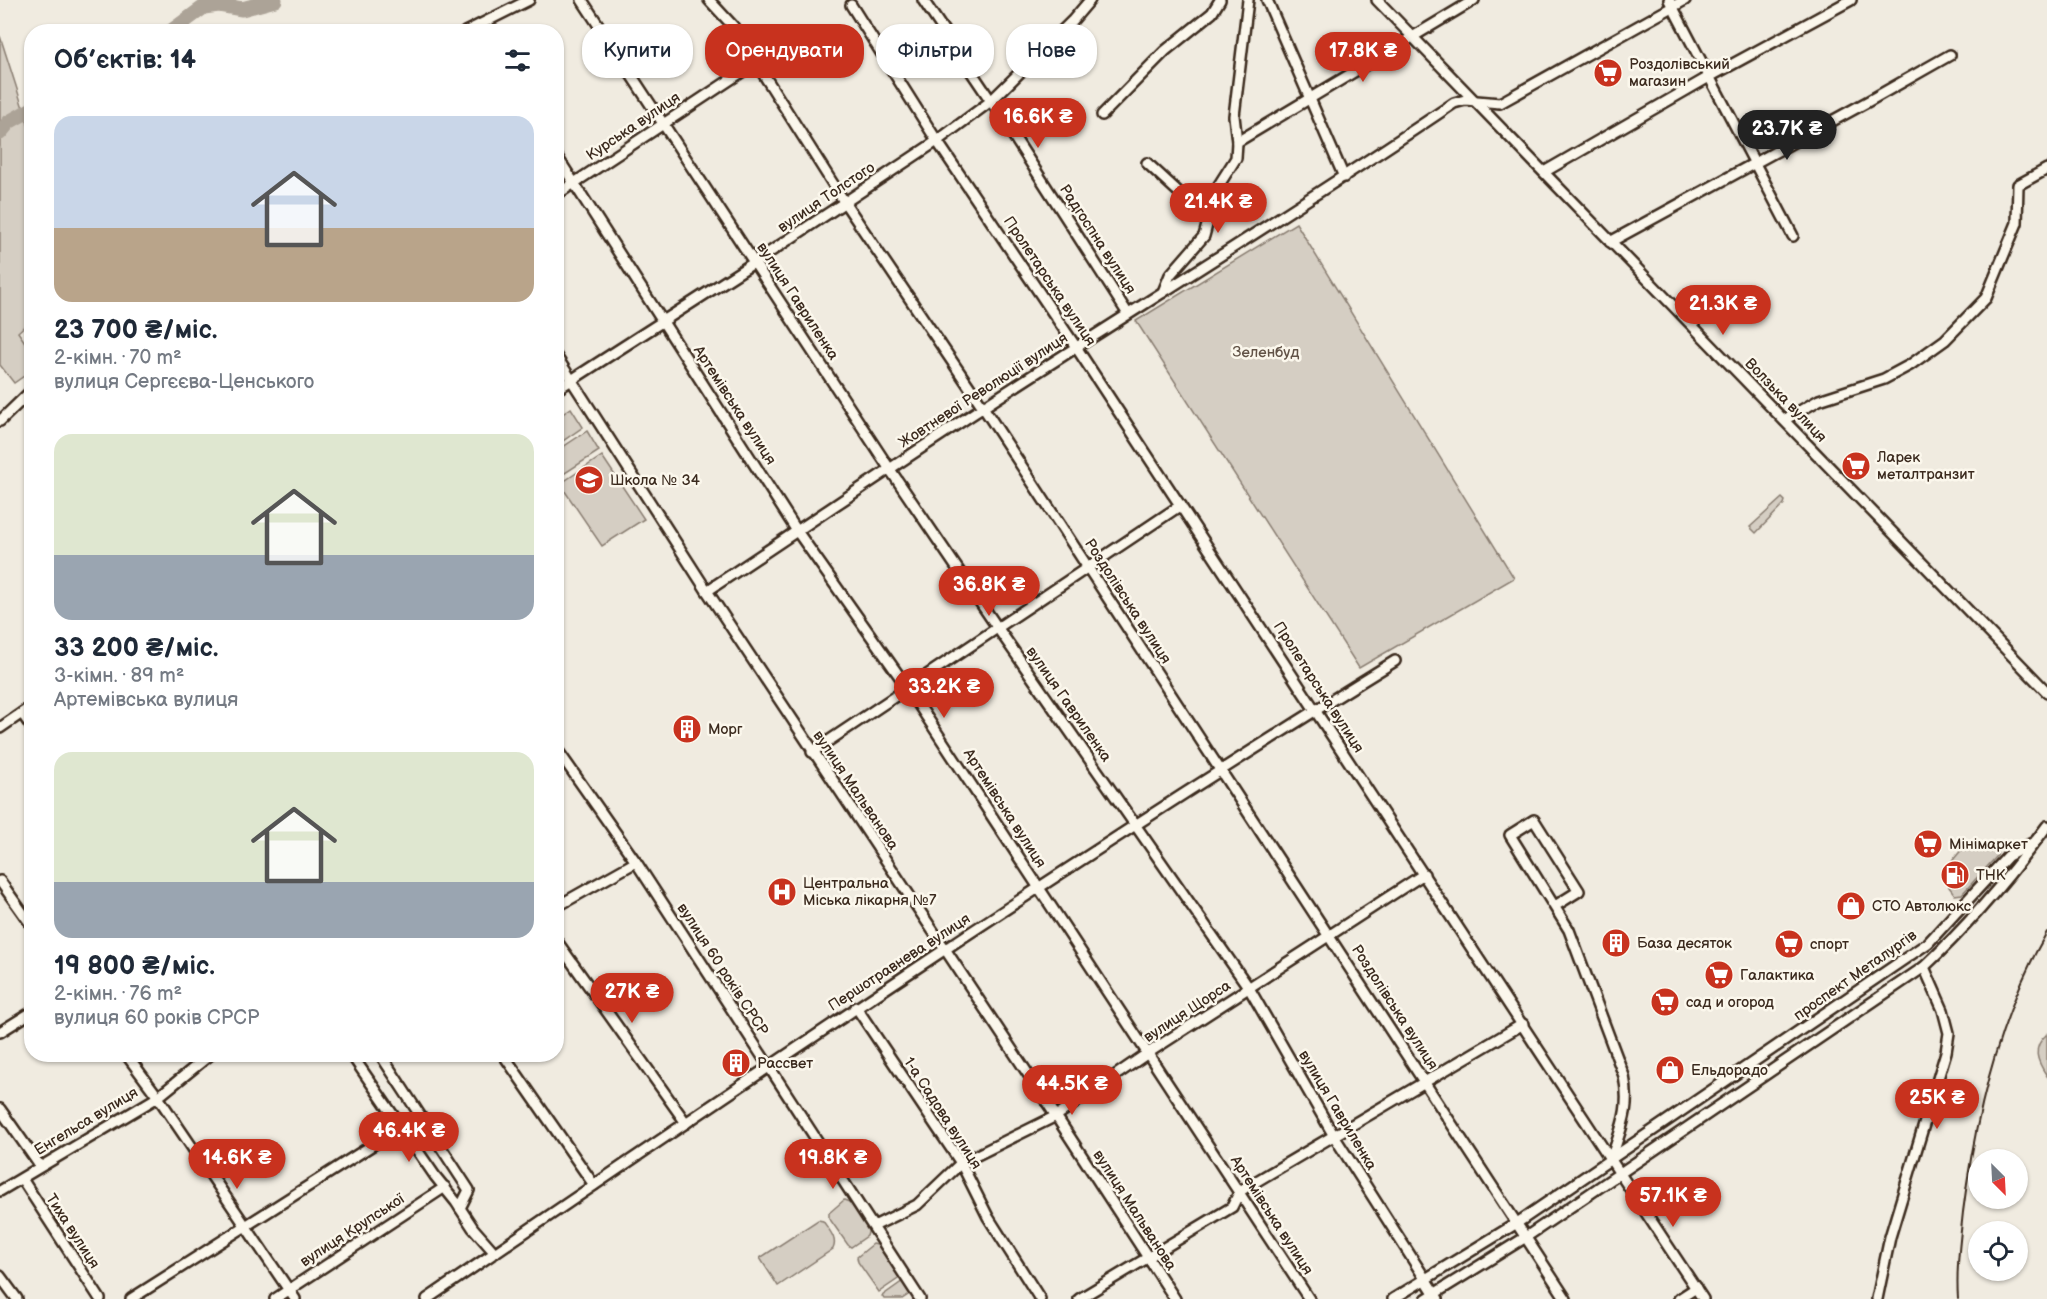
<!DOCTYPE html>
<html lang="uk">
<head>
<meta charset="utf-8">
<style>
  :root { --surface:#fff; --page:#f2f2f3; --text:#1f2937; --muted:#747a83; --accent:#c8321e }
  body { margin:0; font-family:"Balsamiq Sans",sans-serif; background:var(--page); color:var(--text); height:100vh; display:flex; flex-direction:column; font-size:22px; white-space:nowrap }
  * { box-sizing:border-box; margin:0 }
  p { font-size:20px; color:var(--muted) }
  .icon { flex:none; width:33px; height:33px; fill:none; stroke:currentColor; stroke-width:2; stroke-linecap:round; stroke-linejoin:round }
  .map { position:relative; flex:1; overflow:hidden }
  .panel { position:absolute; left:24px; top:24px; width:540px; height:1038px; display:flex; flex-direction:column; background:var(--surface); border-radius:24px; box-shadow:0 2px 4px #0004 }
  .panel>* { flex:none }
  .guide { position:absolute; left:582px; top:24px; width:570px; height:54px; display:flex; gap:12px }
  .needle { width:39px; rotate:156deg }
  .fabs { position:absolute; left:1968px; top:1149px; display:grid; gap:12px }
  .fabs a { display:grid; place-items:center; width:60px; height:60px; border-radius:50%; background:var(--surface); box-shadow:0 2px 4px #0004; font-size:30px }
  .price { position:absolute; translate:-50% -51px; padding:0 14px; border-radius:21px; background:var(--accent); color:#fff; font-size:20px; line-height:39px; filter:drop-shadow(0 2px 3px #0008) }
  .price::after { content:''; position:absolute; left:50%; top:36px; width:18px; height:14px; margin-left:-9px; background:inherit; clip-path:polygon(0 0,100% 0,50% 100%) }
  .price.active { background:#222; color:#fff }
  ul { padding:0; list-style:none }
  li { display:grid; align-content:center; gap:12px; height:318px; padding:0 30px }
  li span { display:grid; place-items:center; height:186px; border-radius:18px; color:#555 }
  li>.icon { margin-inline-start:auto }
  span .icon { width:108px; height:108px; fill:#fffc; stroke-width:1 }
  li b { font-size:26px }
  h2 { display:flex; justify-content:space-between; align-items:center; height:72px; padding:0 30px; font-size:26px }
  .tag { padding:0 21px; border-radius:24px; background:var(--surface); box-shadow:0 2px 4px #0004; font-size:21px; line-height:54px }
  .tag.active { background:var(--accent); color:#fff }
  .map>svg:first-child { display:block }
</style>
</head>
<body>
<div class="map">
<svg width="2047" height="1299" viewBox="0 0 2047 1299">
  <rect width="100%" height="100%" fill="#f0ebe0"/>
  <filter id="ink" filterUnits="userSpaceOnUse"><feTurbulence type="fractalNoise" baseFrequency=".0167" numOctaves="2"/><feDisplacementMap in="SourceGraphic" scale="12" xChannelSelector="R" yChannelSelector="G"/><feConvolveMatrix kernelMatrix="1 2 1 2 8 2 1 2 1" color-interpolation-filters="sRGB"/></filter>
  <g filter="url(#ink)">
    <!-- green -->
    <g fill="#d5cec3" stroke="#887c70" stroke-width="1.5">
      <path d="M0 36 31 133V320L18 332 31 351V371L14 383 0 365Z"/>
      <path d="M1296 223 1514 578 1359 668 1136 321Z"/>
      <path d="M571 408 583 427 557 445V418Z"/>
      <path d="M587 431 599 451 559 477 557 473V451Z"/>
      <path d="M602 456 644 519 602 546 560 484Z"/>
      <path d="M1782 498 1785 501 1784 504 1756 533 1750 527Z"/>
      <path d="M1990 845 1998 849 1997 856 1962 894 1955 895 1949 887 1948 866 1963 848Z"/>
      <path d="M2047 1034V1076C2037 1061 2031 1048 2047 1034Z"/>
      <path d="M844 1200 852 1203 869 1229 867 1236 851 1247 848 1245 829 1218V1213Z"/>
      <path d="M818 1220 823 1221C829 1230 838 1239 833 1249L778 1286 760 1258Z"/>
      <path d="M873 1244 881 1246 901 1277 879 1292 858 1262 857 1257Z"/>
      <path d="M903 1281 911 1293 902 1299H884L882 1296Z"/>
    </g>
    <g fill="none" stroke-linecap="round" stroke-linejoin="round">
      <!-- river -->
      <g stroke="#aca397" stroke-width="15">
        <path d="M170 32 204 7 219 5 242 9 275 0"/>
        <path d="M0 133 9 122 32 109"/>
      </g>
      <!-- minor casing -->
      <g stroke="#3b2a1e" stroke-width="14">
        <g id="minor">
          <path d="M582 0 889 468 997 627 1249 988 1334 1136 1438 1299"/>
          <path d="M709 0 733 26 845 203 983 407 1566 1299"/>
          <path d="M923 0 991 101 1128 314"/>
          <path d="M1267 0 1344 177"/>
          <path d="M1377 0C1601 230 1824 461 2047 692"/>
          <path d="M1669 0 1793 236"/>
          <path d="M851 5 937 141 1076 347 1611 1160C1621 1127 1631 1110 1624 1076L1569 930 1510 835 1534 820 1579 891 1555 906"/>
          <path d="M465 32 529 0"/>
          <path d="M1102 115 1165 51 1212 13 1220 0"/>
          <path d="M1237 142 1474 0"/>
          <path d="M556 155 797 531 907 687 1309 1299"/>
          <path d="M1147 163 1185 198 1207 222"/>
          <path d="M1544 172 1709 77 1851 0"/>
          <path d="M556 195 757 62"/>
          <path d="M1610 242 1867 102 1950 55"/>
          <path d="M1163 292 1170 275 1204 236 1217 188 1236 158 1237 142 1234 116 1248 0"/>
          <path d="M556 356 707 591 1056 1116 1175 1299"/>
          <path d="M556 390 755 262 937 141 991 101 1073 20 1090 0"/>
          <path d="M1784 420 1819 400 1884 379 1910 365 1945 340 1986 298 2017 223 2018 185 2047 169"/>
          <path d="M0 421 32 390"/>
          <path d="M707 591C820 516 932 439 1047 366 1183 279 1320 194 1454 103L1465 100 1500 103 1685 0"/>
          <path d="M22 713 32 728"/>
          <path d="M0 728 32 706"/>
          <path d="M556 748 636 862 920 1299"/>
          <path d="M812 752 1181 505"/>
          <path d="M0 881 32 926"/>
          <path d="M556 907 636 862"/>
          <path d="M556 940 686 1123"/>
          <path d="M856 1007 961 1163 988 1217 1040 1299"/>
          <path d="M0 1032 32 1012"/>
          <path d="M126 1054 158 1097 295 1299"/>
          <path d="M351 1054 435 1176 456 1202 473 1228 495 1253"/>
          <path d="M380 1054 469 1190 460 1208"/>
          <path d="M503 1054 594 1185"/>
          <path d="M0 1109 40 1166"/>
          <path d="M1611 1160 1703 1299"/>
          <path d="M22 1179 100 1299"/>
          <path d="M0 1191 158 1097 211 1054"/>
          <path d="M874 1226 917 1205 961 1163 1056 1116 1148 1053 1424 874"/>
          <path d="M0 1276 17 1299"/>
          <path d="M131 1299 401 1127"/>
          <path d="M275 1299 445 1187"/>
          <path d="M427 1299C746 1081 1066 864 1395 661"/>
          <path d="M1079 1299 1232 1207 1240 1191 1523 1024"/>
          <path d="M1393 1299 1517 1223 1928 943 2008 856 2036 841"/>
          <path d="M1426 1299 1526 1237 1924 967C1969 925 2010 876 2047 826"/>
          <path d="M1679 1299 1696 1288"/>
          <path d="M1877 1299 1890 1237 1946 1052 1949 1033 1943 1010 1924 967"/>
        </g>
      </g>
      <!-- minor -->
      <use href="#minor" stroke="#fbf7ec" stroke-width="9"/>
      <!-- rail -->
      <path stroke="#3b2a1e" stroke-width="2" d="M1958 1299C1956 1269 1960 1241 1963 1212 1975 1117 1999 1015 2047 932"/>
    </g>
  </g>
  <!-- icons -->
  <defs>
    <g id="supermarket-disc" transform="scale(1.5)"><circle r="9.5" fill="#c8321e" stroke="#fbf7ec"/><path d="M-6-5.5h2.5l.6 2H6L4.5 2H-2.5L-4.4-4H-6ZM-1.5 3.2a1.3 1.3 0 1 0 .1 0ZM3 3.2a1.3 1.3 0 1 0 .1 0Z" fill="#fff"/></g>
    <g id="school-disc" transform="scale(1.5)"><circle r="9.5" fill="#c8321e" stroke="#fbf7ec"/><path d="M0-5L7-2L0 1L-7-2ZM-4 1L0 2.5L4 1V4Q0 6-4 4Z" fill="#fff"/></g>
    <g id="building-disc" transform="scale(1.5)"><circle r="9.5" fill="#c8321e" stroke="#fbf7ec"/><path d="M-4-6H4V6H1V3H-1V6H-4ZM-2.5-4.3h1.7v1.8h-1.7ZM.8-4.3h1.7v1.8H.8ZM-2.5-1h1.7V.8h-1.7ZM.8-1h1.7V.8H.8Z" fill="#fff"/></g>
    <g id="fuel-disc" transform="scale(1.5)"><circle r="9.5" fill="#c8321e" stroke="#fbf7ec"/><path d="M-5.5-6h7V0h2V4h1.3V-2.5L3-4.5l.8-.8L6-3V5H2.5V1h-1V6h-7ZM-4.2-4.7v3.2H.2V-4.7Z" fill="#fff"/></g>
    <g id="hospital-disc" transform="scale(1.5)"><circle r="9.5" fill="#c8321e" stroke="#fbf7ec"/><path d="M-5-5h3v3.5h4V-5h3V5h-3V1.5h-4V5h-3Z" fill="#fff"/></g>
    <g id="shop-disc" transform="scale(1.5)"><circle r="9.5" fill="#c8321e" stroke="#fbf7ec"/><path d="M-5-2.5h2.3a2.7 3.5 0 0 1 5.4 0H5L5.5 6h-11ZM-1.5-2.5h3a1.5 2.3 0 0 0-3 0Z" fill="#fff"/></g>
  </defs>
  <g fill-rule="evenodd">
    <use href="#supermarket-disc" x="1608" y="73"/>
    <use href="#supermarket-disc" x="1856" y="466"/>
    <use href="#school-disc" x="589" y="480"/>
    <use href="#building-disc" x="687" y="729"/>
    <use href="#supermarket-disc" x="1928" y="844"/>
    <use href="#fuel-disc" x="1955" y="875"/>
    <use href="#hospital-disc" x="782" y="892"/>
    <use href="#shop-disc" x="1851" y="906"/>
    <use href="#building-disc" x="1616" y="943"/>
    <use href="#supermarket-disc" x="1789" y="944"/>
    <use href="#supermarket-disc" x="1719" y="975"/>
    <use href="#supermarket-disc" x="1665" y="1002"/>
    <use href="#building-disc" x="736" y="1063"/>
    <use href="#shop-disc" x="1670" y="1070"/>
  </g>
  <g text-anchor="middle" stroke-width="5" stroke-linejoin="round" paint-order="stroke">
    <!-- poi labels -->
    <g font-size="15" fill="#3b2a1e" stroke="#fbf7ec" text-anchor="start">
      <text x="1629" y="69">Роздолівський<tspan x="1629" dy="17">магазин</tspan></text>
      <text x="1877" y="462">Ларек<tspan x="1877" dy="17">металтранзит</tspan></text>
      <text x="610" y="485">Школа № 34</text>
      <text x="708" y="734">Морг</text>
      <text x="1949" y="849">Мінімаркет</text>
      <text x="1976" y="880">ТНК</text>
      <text x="803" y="888">Центральна<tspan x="803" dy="17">Міська лікарня №7</tspan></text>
      <text x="1872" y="911">СТО Автолюкс</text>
      <text x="1637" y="948">База десяток</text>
      <text x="1810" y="949">спорт</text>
      <text x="1740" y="980">Галактика</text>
      <text x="1686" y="1007">сад и огород</text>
      <text x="757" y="1068">Рассвет</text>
      <text x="1691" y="1075">Ельдорадо</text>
    </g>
    <!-- street labels -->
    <g font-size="15" fill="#3b2a1e" stroke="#fbf7ec">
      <text transform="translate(633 126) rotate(-34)" y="5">Курська вулиця</text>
      <text transform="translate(826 197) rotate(-34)" y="5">вулиця Толстого</text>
      <text transform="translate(1098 239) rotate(57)" y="5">Радгоспна вулиця</text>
      <text transform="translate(1050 281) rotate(56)" y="5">Пролетарська вулиця</text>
      <text transform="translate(798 301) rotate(57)" y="5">вулиця Гавриленка</text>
      <text transform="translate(983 390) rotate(-33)" y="5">Жовтневої Революції вулиця</text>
      <text transform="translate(1786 400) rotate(46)" y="5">Волзька вулиця</text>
      <text transform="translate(735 405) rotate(57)" y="5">Артемівська вулиця</text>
      <text transform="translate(1128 601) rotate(57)" y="5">Роздолівська вулиця</text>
      <text transform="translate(1319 687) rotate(57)" y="5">Пролетарська вулиця</text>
      <text transform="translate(1069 704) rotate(55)" y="5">вулиця Гавриленка</text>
      <text transform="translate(856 790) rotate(56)" y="5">вулиця Мальванова</text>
      <text transform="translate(1005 808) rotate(57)" y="5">Артемівська вулиця</text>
      <text transform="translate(899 962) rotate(-33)" y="5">Першотравнева вулиця</text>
      <text transform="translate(723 969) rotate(57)" y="5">вулиця 60 років СРСР</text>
      <text transform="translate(1855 975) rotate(-35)" y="5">проспект Металургів</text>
      <text transform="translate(1395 1007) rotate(57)" y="5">Роздолівська вулиця</text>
      <text transform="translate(1187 1011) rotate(-33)" y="5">вулиця Щорса</text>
      <text transform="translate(1338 1110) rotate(59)" y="5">вулиця Гавриленка</text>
      <text transform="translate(943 1113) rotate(57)" y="5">1-а Садова вулиця</text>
      <text transform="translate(86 1121) rotate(-31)" y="5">Енгельса вулиця</text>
      <text transform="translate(1135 1210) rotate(57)" y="5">вулиця Мальванова</text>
      <text transform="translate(1272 1215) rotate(57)" y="5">Артемівська вулиця</text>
      <text transform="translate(352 1230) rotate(-33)" y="5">вулиця Крупської</text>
      <text transform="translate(73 1231) rotate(57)" y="5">Тиха вулиця</text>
    </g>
    <!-- park labels -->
    <g font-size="15" fill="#625347" stroke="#fbf7ec">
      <text x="1266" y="357">Зеленбуд</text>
    </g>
  </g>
</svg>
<div class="fabs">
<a><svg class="needle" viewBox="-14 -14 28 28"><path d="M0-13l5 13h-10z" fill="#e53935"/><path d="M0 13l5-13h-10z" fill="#747a83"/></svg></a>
<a><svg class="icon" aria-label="locate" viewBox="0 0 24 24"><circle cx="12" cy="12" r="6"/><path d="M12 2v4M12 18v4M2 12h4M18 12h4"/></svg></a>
</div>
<b class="price" style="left:1363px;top:83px">17.8K ₴</b>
<b class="price" style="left:1038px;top:149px">16.6K ₴</b>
<b class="price active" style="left:1787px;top:161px">23.7K ₴</b>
<b class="price" style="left:1218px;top:234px">21.4K ₴</b>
<b class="price" style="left:1723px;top:336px">21.3K ₴</b>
<b class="price" style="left:989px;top:617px">36.8K ₴</b>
<b class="price" style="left:944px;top:719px">33.2K ₴</b>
<b class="price" style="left:632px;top:1024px">27K ₴</b>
<b class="price" style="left:1072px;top:1116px">44.5K ₴</b>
<b class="price" style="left:1937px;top:1130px">25K ₴</b>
<b class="price" style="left:409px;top:1163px">46.4K ₴</b>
<b class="price" style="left:237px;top:1190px">14.6K ₴</b>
<b class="price" style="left:833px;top:1190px">19.8K ₴</b>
<b class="price" style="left:1673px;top:1228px">57.1K ₴</b>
<div class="guide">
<a class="tag">Купити</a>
<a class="tag active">Орендувати</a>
<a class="tag">Фільтри</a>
<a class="tag">Нове</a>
</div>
<section class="panel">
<h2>Об’єктів: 14<svg class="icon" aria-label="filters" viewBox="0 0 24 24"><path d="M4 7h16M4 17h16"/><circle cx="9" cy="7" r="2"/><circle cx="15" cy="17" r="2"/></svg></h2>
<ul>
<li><span style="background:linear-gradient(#c9d6e8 60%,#b9a48a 0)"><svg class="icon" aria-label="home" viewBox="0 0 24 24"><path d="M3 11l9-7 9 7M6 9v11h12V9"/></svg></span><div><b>23 700 ₴/міс.</b><p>2-кімн. · 70 m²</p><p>вулиця Сергєєва-Ценського</p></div></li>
<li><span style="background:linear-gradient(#dfe7d0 65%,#9aa5b1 0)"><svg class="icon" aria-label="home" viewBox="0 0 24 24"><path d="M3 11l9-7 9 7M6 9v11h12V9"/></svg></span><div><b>33 200 ₴/міс.</b><p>3-кімн. · 89 m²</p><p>Артемівська вулиця</p></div></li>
<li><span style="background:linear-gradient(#dfe7d0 70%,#9aa5b1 0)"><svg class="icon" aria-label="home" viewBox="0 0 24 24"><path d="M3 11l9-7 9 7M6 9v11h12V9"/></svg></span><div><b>19 800 ₴/міс.</b><p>2-кімн. · 76 m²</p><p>вулиця 60 років СРСР</p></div></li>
</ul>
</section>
</div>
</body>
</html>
